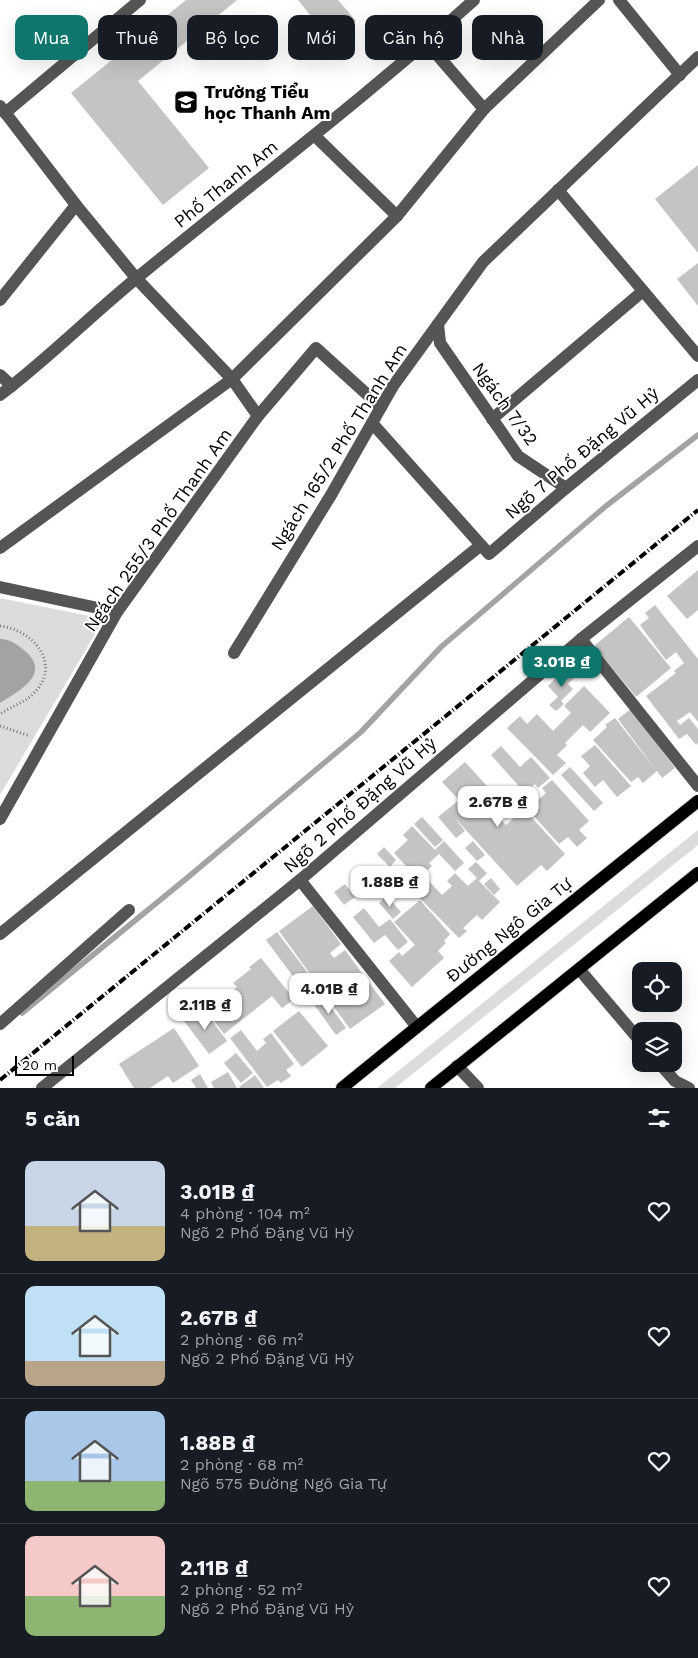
<!DOCTYPE html>
<html lang="vi">
<head>
<meta charset="utf-8">
<style>
  :root { --surface:#171b24; --page:#242831; --text:#f1f3f6; --muted:#9ea1a6; --line:#363941; --accent:#0f766e }
  body { margin:0; font-family:"Work Sans",sans-serif; background:var(--page); color:var(--text); height:100vh; display:flex; flex-direction:column; font-size:19px; white-space:nowrap }
  * { box-sizing:border-box; margin:0 }
  p { font-size:16px; color:var(--muted) }
  .icon { flex:none; width:28px; height:28px; fill:none; stroke:currentColor; stroke-width:2; stroke-linecap:round; stroke-linejoin:round }
  .map { position:relative; height:1088px; overflow:hidden }
  .side { display:flex; flex-direction:column; background:var(--surface); flex:1 }
  .side>* { flex:none }
  .banner { position:absolute; left:15px; top:15px; width:669px; height:45px; display:flex; gap:10px }
  .fabs { position:absolute; left:632px; top:962px; display:grid; gap:10px }
  .fabs a { display:grid; place-items:center; width:50px; height:50px; border-radius:10px; background:var(--surface); box-shadow:0 5px 20px #0002; font-size:25px }
  .scale { position:absolute; left:15px; bottom:12px; width:59px; box-sizing:border-box; padding-left:5px; border:2px solid #000; border-top:0; font-size:14px; line-height:18px; white-space:nowrap; color:#000; -webkit-text-stroke:4px #fff; paint-order:stroke }
  .price { position:absolute; translate:-50% -42px; padding:0 11px; border-radius:10px; background:#fff; color:#222; font-size:16px; line-height:32px; filter:drop-shadow(0 1px 2px #0008) }
  .price::after { content:''; position:absolute; left:50%; top:30px; width:15px; height:11px; margin-left:-8px; background:inherit; clip-path:polygon(0 0,100% 0,50% 100%) }
  .price.current { background:var(--accent); color:#fff }
  ul { padding:0; list-style:none }
  li { display:flex; align-items:center; gap:15px; height:125px; padding:0 25px }
  li+li { border-top:1px solid var(--line) }
  li span { display:grid; place-items:center; flex:none; width:140px; height:100px; border-radius:10px; color:#555 }
  li>.icon { margin-inline-start:auto }
  span .icon { width:60px; height:60px; fill:#fffc; stroke-width:1 }
  li b { font-size:21px }
  h2 { display:flex; justify-content:space-between; align-items:center; height:60px; padding:0 25px; font-size:21px }
  .chip { padding:0 18px; border-radius:10px; background:var(--surface); box-shadow:0 5px 20px #0002; font-size:18px; line-height:45px }
  .chip.current { background:var(--accent); color:#fff }
  .map>svg:first-child { display:block }
</style>
</head>
<body>
<div class="map">
<svg width="698" height="1088" viewBox="0 0 698 1088">
  <rect width="100%" height="100%" fill="#fff"/>
  <!-- green -->
  <g fill="#dcdcdc">
    <path d="M0 598 104 619 0 795Z"/>
    <path d="M698 830V845L395 1088H377Z"/>
  </g>
  <!-- water -->
  <path fill="#a3a3a3" d="M0 639C10 639 17 644 25 651 52 674 19 691 0 703Z"/>
  <g fill="none" stroke-linecap="round" stroke-linejoin="round">
    <!-- stream -->
    <path stroke="#a3a3a3" stroke-width="5.5" d="M22 1013 187 878 361 732 441 647 606 506 698 435"/>
  </g>
  <!-- building -->
  <g fill="#c4c4c4">
    <path d="M186 0H237L138 81 209 168 163 205 71 93Z"/>
    <path d="M298 0H338L356 21 331 41Z"/>
    <path d="M698 165V253L655 199Z"/>
    <path d="M698 263V306L677 279Z"/>
    <path d="M698 570V610L687 619 667 596Z"/>
    <path d="M655 605 698 659V722L690 712 677 721 680 725 689 718 698 729V743L696 745 687 734 679 739 646 696 676 673 674 671 684 663 676 652 666 660 640 625 649 618 645 613Z"/>
    <path d="M629 617 671 668 636 697 594 646Z"/>
    <path d="M567 667 576 676 568 684 573 689 561 701 564 704 556 711 549 705 558 697 548 686Z"/>
    <path d="M584 686 610 713 590 732 583 725 565 743 567 745 557 755 566 763 553 775 507 728 520 716 527 724 537 714 553 731 571 713 564 706Z"/>
    <path d="M631 709 675 768 662 778 657 771 643 783 638 777 631 782 593 740 607 727 605 725 615 718 656 770 618 719Z"/>
    <path d="M595 745 631 786 617 797 603 780 595 787 583 773 590 766 581 756Z"/>
    <path d="M501 746 520 767 531 757 550 778 538 788 535 784 525 793 491 755Z"/>
    <path d="M465 762 508 809 498 817 506 825 524 809 565 854 547 871 541 865 517 886 454 817 465 831 456 838 438 817 459 800 442 782Z"/>
    <path d="M570 767 603 803 594 811 561 775Z"/>
    <path d="M552 780 589 821 579 830 587 838 577 847 568 837 559 844 532 814 540 806 536 802 546 793 542 788Z"/>
    <path d="M422 817 443 840 435 847 414 824Z"/>
    <path d="M412 826 435 850 444 841 464 863 455 871 439 854 429 863 432 866 418 879 394 853 408 840 403 835Z"/>
    <path d="M473 841 485 855 477 861 465 848Z"/>
    <path d="M384 847 396 860 390 867 377 854Z"/>
    <path d="M476 862 487 873 479 881 500 902 482 920 477 915 463 928 467 931 459 938 400 878 407 871 417 881 423 875 442 895 452 886 447 881 455 873 468 886 477 878 468 869Z"/>
    <path d="M366 872 379 887 372 893 359 879Z"/>
    <path d="M491 878 500 889 494 895 484 884Z"/>
    <path d="M345 884 355 897 344 905 334 892Z"/>
    <path d="M387 896 401 912 393 919 379 903Z"/>
    <path d="M420 900 450 934 444 941 446 943 438 951 444 958 412 987 389 961 399 952 402 956 415 945 394 922Z"/>
    <path d="M313 906 341 944 330 953 334 958 345 950 385 1004 350 1029 279 931Z"/>
    <path d="M364 908 379 927 390 919 408 942 398 950 385 935 374 943 353 917Z"/>
    <path d="M277 932 320 989 309 998 266 940Z"/>
    <path d="M261 958 294 999 282 1008 272 996 224 1034 201 1004 214 994 219 1000 237 987 233 983 251 969 249 967Z"/>
    <path d="M323 996 346 1028 336 1035 313 1003Z"/>
    <path d="M202 1007 227 1041 209 1054 184 1021Z"/>
    <path d="M299 1011 328 1046 302 1067 273 1031Z"/>
    <path d="M174 1028 199 1066 173 1083 168 1076 150 1088H134L119 1064Z"/>
    <path d="M241 1030 257 1051 266 1043 263 1039 271 1033 294 1064 286 1070 291 1076 281 1083 278 1080 267 1087 230 1038Z"/>
    <path d="M236 1053 253 1073 241 1083 224 1063Z"/>
    <path d="M228 1072 237 1088H214L211 1082Z"/>
    <path d="M200 1074 208 1088H196L191 1080Z"/>
    <path d="M255 1075 264 1088H240L239 1087Z"/>
  </g>
  <g fill="none" stroke-linecap="round" stroke-linejoin="round">
    <!-- major casing -->
    <g stroke="#dbdbdb" stroke-width="14">
      <g id="major">
        <path d="M342 1088 417 1027 698 801"/>
        <path d="M431 1088 698 873"/>
      </g>
    </g>
    <!-- path -->
    <g stroke="#777" stroke-width="3" stroke-dasharray="1 2.5" stroke-linecap="butt">
      <path d="M0 626C34 630 63 665 33 694 24 703 10 707 0 714"/>
      <path d="M0 726 30 736"/>
    </g>
    <!-- minor -->
    <g stroke="#555" stroke-width="12">
      <path d="M619 0 680 75"/>
      <path d="M426 42 484 109"/>
      <path d="M0 106 76 205 136 278 232 379 258 416"/>
      <path d="M5 113 140 0"/>
      <path d="M315 136 397 216"/>
      <path d="M558 190 698 356"/>
      <path d="M0 300 76 205"/>
      <path d="M438 324 440 343 518 456 566 488"/>
      <path d="M0 375 12 386"/>
      <path d="M0 395C48 359 91 315 138 277 250 185 366 97 474 0"/>
      <path d="M492 419 643 291"/>
      <path d="M372 423 489 554 566 488 698 380"/>
      <path d="M0 548 232 379 397 216 484 109 599 0"/>
      <path d="M0 587 117 612"/>
      <path d="M581 639 698 786"/>
      <path d="M234 653 331 495 393 386 483 262 698 57"/>
      <path d="M0 819 117 612 258 416 316 348 381 407"/>
      <path d="M300 880 417 1027"/>
      <path d="M0 934 481 545"/>
      <path d="M579 969 641 1042"/>
      <path d="M0 1024 129 910"/>
      <path d="M660 1064 675 1081 689 1088"/>
      <path d="M457 1066 478 1088"/>
      <path d="M42 1088 300 880 581 639 698 546"/>
    </g>
    <!-- major -->
    <use href="#major" stroke="#000" stroke-width="12"/>
    <!-- rail -->
    <path stroke="#000" stroke-width="4" stroke-dasharray="8 2.5 1 2.5" stroke-linecap="butt" d="M0 1080 698 510"/>
  </g>
  <!-- icons -->
  <defs>
    <g id="school-square" transform="scale(1.25)"><rect x="-9" y="-9" width="18" height="18" rx="4" fill="#000" stroke="#fff"/><path d="M0-5L7-2L0 1L-7-2ZM-4 1L0 2.5L4 1V4Q0 6-4 4Z" fill="#fff"/></g>
  </defs>
  <g fill-rule="evenodd">
    <use href="#school-square" x="186" y="102"/>
  </g>
  <g text-anchor="middle" stroke-width="4" stroke-linejoin="round" paint-order="stroke">
    <!-- poi labels -->
    <g font-size="18" font-weight="bold" fill="#000" stroke="#fff" text-anchor="start">
      <text x="204" y="98">Trường Tiểu<tspan x="204" dy="21">học Thanh Am</tspan></text>
    </g>
    <!-- street labels -->
    <g font-size="18" fill="#000" stroke="#fff">
      <text transform="translate(226 184) rotate(-39)" y="6">Phố Thanh Am</text>
      <text transform="translate(505 404) rotate(54)" y="6">Ngách 7/32</text>
      <text transform="translate(339 447) rotate(-58)" y="6">Ngách 165/2 Phố Thanh Am</text>
      <text transform="translate(582 453) rotate(-40)" y="6">Ngõ 7 Phố Đặng Vũ Hỷ</text>
      <text transform="translate(158 530) rotate(-55)" y="6">Ngách 255/3 Phố Thanh Am</text>
      <text transform="translate(360 805) rotate(-41)" y="6">Ngõ 2 Phố Đặng Vũ Hỷ</text>
      <text transform="translate(509 930) rotate(-39)" y="6">Đường Ngô Gia Tự</text>
    </g>
  </g>
</svg>
<div class="fabs">
<a><svg class="icon" aria-label="locate" viewBox="0 0 24 24"><circle cx="12" cy="12" r="6"/><path d="M12 2v4M12 18v4M2 12h4M18 12h4"/></svg></a>
<a><svg class="icon" aria-label="layers" viewBox="0 0 24 24"><path d="M12 4l9 5-9 5-9-5zM3 14l9 5 9-5"/></svg></a>
</div>
<div class="scale">20 m</div>
<b class="price current" style="left:562px;top:688px">3.01B ₫</b>
<b class="price" style="left:498px;top:828px">2.67B ₫</b>
<b class="price" style="left:390px;top:908px">1.88B ₫</b>
<b class="price" style="left:329px;top:1015px">4.01B ₫</b>
<b class="price" style="left:205px;top:1031px">2.11B ₫</b>
<div class="banner">
<a class="chip current">Mua</a>
<a class="chip">Thuê</a>
<a class="chip">Bộ lọc</a>
<a class="chip">Mới</a>
<a class="chip">Căn hộ</a>
<a class="chip">Nhà</a>
</div>
</div>
<section class="side">
<h2>5 căn<svg class="icon" aria-label="filters" viewBox="0 0 24 24"><path d="M4 7h16M4 17h16"/><circle cx="9" cy="7" r="2"/><circle cx="15" cy="17" r="2"/></svg></h2>
<ul>
<li><span style="background:linear-gradient(#c9d6e8 65%,#c2b280 0)"><svg class="icon" aria-label="home" viewBox="0 0 24 24"><path d="M3 11l9-7 9 7M6 9v11h12V9"/></svg></span><div><b>3.01B ₫</b><p>4 phòng · 104 m²</p><p>Ngõ 2 Phố Đặng Vũ Hỷ</p></div><svg class="icon" aria-label="heart" viewBox="0 0 24 24"><path d="M12 20l-8-8c-3-5 5-10 8-4 3-6 11-1 8 4z"/></svg></li>
<li><span style="background:linear-gradient(#bfe0f5 75%,#b9a48a 0)"><svg class="icon" aria-label="home" viewBox="0 0 24 24"><path d="M3 11l9-7 9 7M6 9v11h12V9"/></svg></span><div><b>2.67B ₫</b><p>2 phòng · 66 m²</p><p>Ngõ 2 Phố Đặng Vũ Hỷ</p></div><svg class="icon" aria-label="heart" viewBox="0 0 24 24"><path d="M12 20l-8-8c-3-5 5-10 8-4 3-6 11-1 8 4z"/></svg></li>
<li><span style="background:linear-gradient(#a9c7e8 70%,#8fb573 0)"><svg class="icon" aria-label="home" viewBox="0 0 24 24"><path d="M3 11l9-7 9 7M6 9v11h12V9"/></svg></span><div><b>1.88B ₫</b><p>2 phòng · 68 m²</p><p>Ngõ 575 Đường Ngô Gia Tự</p></div><svg class="icon" aria-label="heart" viewBox="0 0 24 24"><path d="M12 20l-8-8c-3-5 5-10 8-4 3-6 11-1 8 4z"/></svg></li>
<li><span style="background:linear-gradient(#f6c9c9 60%,#8fb573 0)"><svg class="icon" aria-label="home" viewBox="0 0 24 24"><path d="M3 11l9-7 9 7M6 9v11h12V9"/></svg></span><div><b>2.11B ₫</b><p>2 phòng · 52 m²</p><p>Ngõ 2 Phố Đặng Vũ Hỷ</p></div><svg class="icon" aria-label="heart" viewBox="0 0 24 24"><path d="M12 20l-8-8c-3-5 5-10 8-4 3-6 11-1 8 4z"/></svg></li>
</ul>
</section>
</body>
</html>
